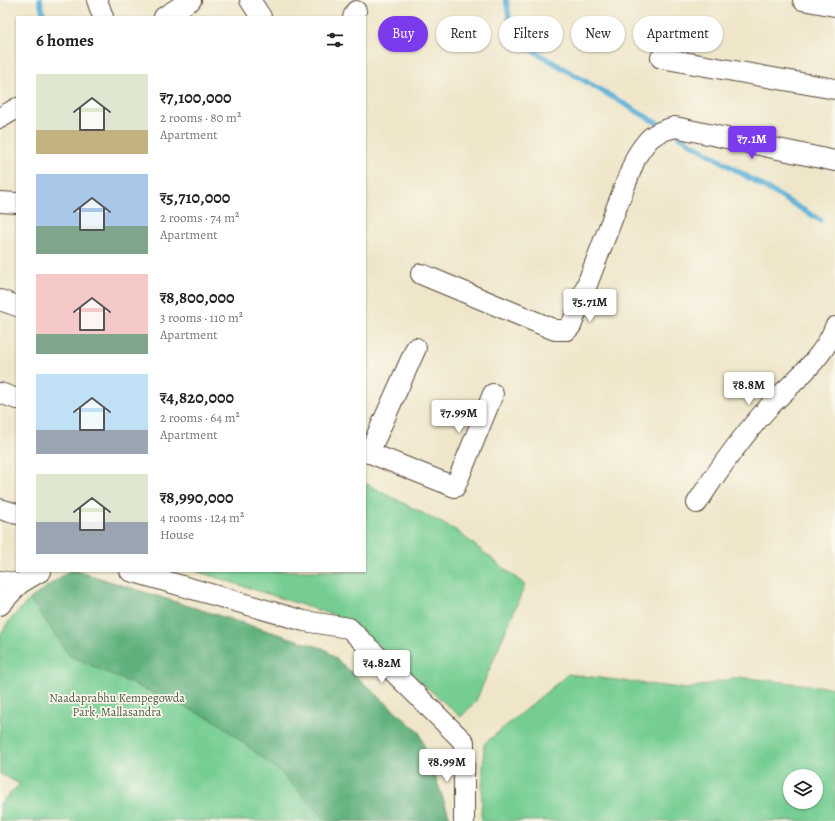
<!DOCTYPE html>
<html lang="en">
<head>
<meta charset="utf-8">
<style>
  :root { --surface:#fff; --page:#f2f2f2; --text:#222; --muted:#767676; --accent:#7c3aed }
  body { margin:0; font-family:Alegreya,serif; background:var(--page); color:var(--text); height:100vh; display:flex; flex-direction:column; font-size:15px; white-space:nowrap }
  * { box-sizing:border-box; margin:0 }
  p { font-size:13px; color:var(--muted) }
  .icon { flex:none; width:22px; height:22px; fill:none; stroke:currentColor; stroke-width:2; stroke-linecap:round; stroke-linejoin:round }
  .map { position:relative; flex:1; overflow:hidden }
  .drawer { position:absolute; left:16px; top:16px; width:350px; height:556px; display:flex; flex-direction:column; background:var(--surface); border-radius:0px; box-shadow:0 1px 3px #0004 }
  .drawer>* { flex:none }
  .banner { position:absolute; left:378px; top:16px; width:380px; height:36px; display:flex; gap:8px }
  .buttons { position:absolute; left:783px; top:769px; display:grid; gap:8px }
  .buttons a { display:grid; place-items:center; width:40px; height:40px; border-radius:50%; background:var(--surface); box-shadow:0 1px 3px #0004; font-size:20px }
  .price { position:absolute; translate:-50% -34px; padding:0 9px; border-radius:4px; background:#fff; color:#222; font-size:13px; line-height:26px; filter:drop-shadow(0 1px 2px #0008) }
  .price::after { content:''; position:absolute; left:50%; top:24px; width:12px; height:9px; margin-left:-6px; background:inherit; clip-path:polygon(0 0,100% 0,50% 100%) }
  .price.active { background:var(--accent); color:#fff }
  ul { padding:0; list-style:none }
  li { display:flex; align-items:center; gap:12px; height:100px; padding:0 20px }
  li span { display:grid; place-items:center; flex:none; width:112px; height:80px; border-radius:0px; color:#555 }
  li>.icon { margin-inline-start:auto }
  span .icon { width:48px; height:48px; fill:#fffc; stroke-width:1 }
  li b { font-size:17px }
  h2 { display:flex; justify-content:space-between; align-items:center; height:48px; padding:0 20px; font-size:17px }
  .tag { padding:0 14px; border-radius:18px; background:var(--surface); box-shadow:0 1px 3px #0004; font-size:14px; line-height:36px }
  .tag.active { background:var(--accent); color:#fff }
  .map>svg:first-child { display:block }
</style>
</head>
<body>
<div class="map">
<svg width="835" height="821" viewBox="0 0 835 821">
  <rect width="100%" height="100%" fill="#fbf7ec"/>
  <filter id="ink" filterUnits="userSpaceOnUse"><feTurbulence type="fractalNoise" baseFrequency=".025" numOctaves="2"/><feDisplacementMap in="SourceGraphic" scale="8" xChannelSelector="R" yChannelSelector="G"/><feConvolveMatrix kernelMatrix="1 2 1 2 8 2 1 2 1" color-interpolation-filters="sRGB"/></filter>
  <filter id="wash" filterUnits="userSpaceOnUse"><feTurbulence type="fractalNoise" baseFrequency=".012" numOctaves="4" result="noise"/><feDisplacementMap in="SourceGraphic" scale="16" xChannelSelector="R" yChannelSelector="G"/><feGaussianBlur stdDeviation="0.9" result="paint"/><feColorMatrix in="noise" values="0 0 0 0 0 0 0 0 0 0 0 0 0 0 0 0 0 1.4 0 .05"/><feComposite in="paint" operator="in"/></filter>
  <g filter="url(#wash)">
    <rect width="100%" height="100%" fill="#efe6ca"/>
    <!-- green -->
    <g fill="#74cd93" stroke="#587c58" fill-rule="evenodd">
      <path d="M365 483 457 531 525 585 476 701 461 717 349 620 196 571H365Z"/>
      <path d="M69 571H77L325 649 419 732 451 821H0V803L20 784 0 774V635C16 606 43 590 69 571Z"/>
      <path d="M568 674 687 689 739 677 835 688V821H482L481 815 484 744ZM790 776H816V802H790Z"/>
    </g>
    <!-- forest -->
    <path fill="#5fb07d" stroke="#4d6d4e" d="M69 571H77L325 649 419 732 451 821H327L279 771 216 721 70 656 30 599Z"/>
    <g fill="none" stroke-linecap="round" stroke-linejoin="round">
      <!-- stream -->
      <g stroke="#5bafd7" stroke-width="5.5">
        <path d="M40 0 44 17"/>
        <path d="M506 0 513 39 662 126"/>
        <path d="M679 136 820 220"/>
      </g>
    </g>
  </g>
  <g filter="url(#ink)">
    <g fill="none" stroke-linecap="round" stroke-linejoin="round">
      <!-- minor casing -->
      <g stroke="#564638" stroke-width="22">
        <g id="minor">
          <path d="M97 0 103 17"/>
          <path d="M250 0 261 17"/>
          <path d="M803 0 835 6"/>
          <path d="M164 17 191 0"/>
          <path d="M353 17 356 11"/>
          <path d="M661 58 835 89"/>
          <path d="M0 118 17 108"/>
          <path d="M0 202 17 203"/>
          <path d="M421 274 555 330H567L571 326 636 157C648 138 652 133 675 127L835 161"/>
          <path d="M0 300 17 306"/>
          <path d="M0 393 17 399"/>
          <path d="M365 451 455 487 493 394"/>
          <path d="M369 453 416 348"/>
          <path d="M697 503C718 470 740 439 767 409 790 384 823 360 835 327"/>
          <path d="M0 509 17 514"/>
          <path d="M130 571 304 621 349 628 464 742V821"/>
          <path d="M0 581 19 584 41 571"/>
          <path d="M0 605 19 584"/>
        </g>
      </g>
      <!-- minor -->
      <use href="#minor" stroke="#fff" stroke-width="20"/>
    </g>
  </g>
  <g text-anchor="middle" stroke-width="3.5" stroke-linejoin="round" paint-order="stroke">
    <!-- park labels -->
    <g font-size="12" fill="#4c5b41" stroke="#fbf7ec">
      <text x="117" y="702">Naadaprabhu Kempegowda<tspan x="117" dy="14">Park, Mallasandra</tspan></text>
    </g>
  </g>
</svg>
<div class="buttons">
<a><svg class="icon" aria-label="layers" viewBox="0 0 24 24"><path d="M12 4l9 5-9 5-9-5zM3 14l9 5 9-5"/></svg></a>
</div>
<b class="price active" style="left:752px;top:160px">₹7.1M</b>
<b class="price" style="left:590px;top:323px">₹5.71M</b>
<b class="price" style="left:749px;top:406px">₹8.8M</b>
<b class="price" style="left:459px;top:434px">₹7.99M</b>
<b class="price" style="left:382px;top:684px">₹4.82M</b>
<b class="price" style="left:447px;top:783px">₹8.99M</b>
<div class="banner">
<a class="tag active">Buy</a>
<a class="tag">Rent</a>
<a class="tag">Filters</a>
<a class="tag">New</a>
<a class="tag">Apartment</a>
</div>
<section class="drawer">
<h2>6 homes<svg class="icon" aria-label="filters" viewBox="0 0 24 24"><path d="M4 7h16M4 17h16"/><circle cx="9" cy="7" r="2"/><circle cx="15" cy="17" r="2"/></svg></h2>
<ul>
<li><span style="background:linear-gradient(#dfe7d0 70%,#c2b280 0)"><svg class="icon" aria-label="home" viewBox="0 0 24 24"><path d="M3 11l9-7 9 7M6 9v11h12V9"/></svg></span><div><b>₹7,100,000</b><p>2 rooms · 80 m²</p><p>Apartment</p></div></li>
<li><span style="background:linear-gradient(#a9c7e8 65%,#7fa58c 0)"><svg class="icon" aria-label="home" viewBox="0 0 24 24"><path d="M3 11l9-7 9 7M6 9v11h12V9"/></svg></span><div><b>₹5,710,000</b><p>2 rooms · 74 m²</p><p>Apartment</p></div></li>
<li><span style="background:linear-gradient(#f6c9c9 75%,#7fa58c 0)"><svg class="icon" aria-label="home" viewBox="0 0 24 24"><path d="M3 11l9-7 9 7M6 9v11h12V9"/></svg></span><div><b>₹8,800,000</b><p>3 rooms · 110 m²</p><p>Apartment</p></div></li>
<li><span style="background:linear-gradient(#bfe0f5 70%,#9aa5b1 0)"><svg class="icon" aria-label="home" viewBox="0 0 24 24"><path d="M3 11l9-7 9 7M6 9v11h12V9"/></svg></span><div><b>₹4,820,000</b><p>2 rooms · 64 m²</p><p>Apartment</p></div></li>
<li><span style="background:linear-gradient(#dfe7d0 60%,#9aa5b1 0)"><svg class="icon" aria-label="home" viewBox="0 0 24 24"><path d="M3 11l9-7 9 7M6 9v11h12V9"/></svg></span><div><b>₹8,990,000</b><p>4 rooms · 124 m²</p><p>House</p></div></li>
</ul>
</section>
</div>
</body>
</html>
